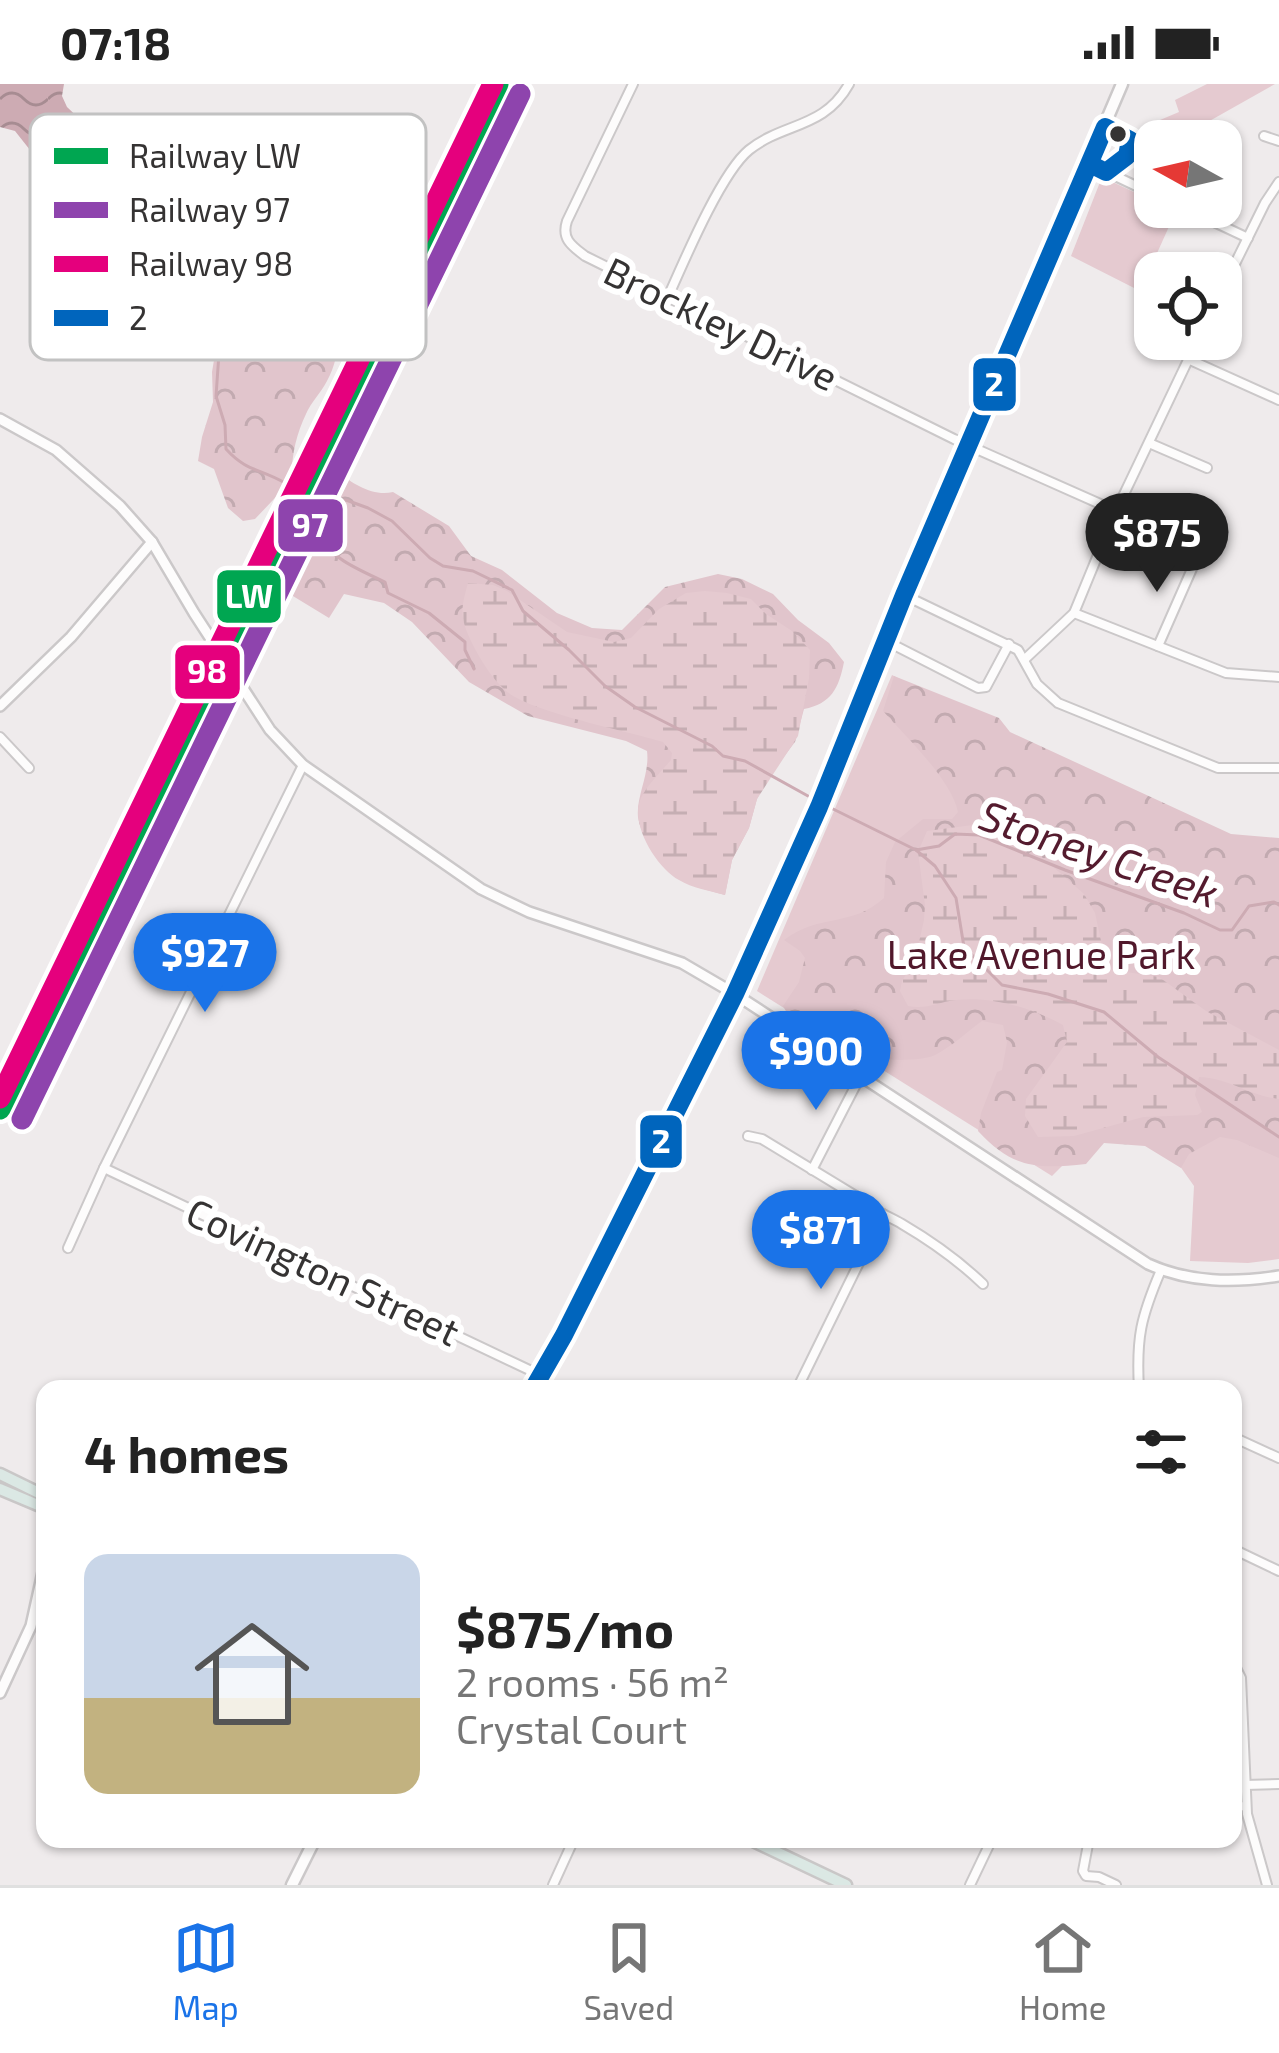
<!DOCTYPE html>
<html lang="en">
<head>
<meta charset="utf-8">
<style>
  :root { --surface:#fff; --page:#f6f6f6; --text:#222; --muted:#767676; --line:#e0e0e0; --accent:#1a73e8 }
  body { margin:0; font-family:"Exo 2",sans-serif; background:var(--page); color:var(--text); height:100vh; display:flex; flex-direction:column; font-size:45px; white-space:nowrap }
  * { box-sizing:border-box; margin:0 }
  p { font-size:39px; color:var(--muted) }
  .icon { flex:none; width:66px; height:66px; fill:none; stroke:currentColor; stroke-width:2; stroke-linecap:round; stroke-linejoin:round }
  .map { position:relative; flex:1; overflow:hidden }
  .drawer { position:absolute; left:36px; top:1296px; width:1206px; height:468px; display:flex; flex-direction:column; background:var(--surface); border-radius:24px; box-shadow:0 3px 9px #0004 }
  .drawer>* { flex:none }
  .needle { width:78px; rotate:278deg }
  .tools { position:absolute; left:1134px; top:36px; display:grid; gap:24px }
  .tools a { display:grid; place-items:center; width:108px; height:108px; border-radius:24px; background:var(--surface); box-shadow:0 3px 9px #0004; font-size:60px }
  .price { position:absolute; translate:-50% -102px; padding:0 27px; border-radius:42px; background:var(--accent); color:#fff; font-size:39px; line-height:78px; filter:drop-shadow(0 3px 6px #0008) }
  .price::after { content:''; position:absolute; left:50%; top:72px; width:36px; height:27px; margin-left:-18px; background:inherit; clip-path:polygon(0 0,100% 0,50% 100%) }
  .price.current { background:#222; color:#fff }
  ul { padding:0; list-style:none }
  li { display:flex; align-items:center; gap:36px; height:300px; padding:0 48px }
  li span { display:grid; place-items:center; flex:none; width:336px; height:240px; border-radius:24px; color:#555 }
  li>.icon { margin-inline-start:auto }
  span .icon { width:144px; height:144px; fill:#fffc; stroke-width:1 }
  li b { font-size:51px }
  h2 { display:flex; justify-content:space-between; align-items:center; height:144px; padding:0 48px; font-size:51px }
  .status { display:flex; justify-content:space-between; align-items:center; height:84px; padding:0 60px; background:var(--surface); direction:ltr }
  .status svg { height:33px; fill:currentColor }
  .menu { display:flex; justify-content:space-around; align-items:center; height:168px; border-top:3px solid var(--line); background:var(--surface); font-size:33px; color:var(--muted) }
  .menu a { display:grid; justify-items:center; gap:6px }
  .menu .current { color:var(--accent) }
  .map>svg:first-child { display:block }
</style>
</head>
<body>
<div class="status"><b>07:18</b><svg viewBox="0 0 49 12"><path d="M0 12V9h3v3zM5 12V6h3v6zM10 12V3h3v9zM15 12V0h3v12zM26 1h20v11H26zM47 4h2v5h-2z"/></svg></div>
<div class="map">
<svg width="1279" height="1801" viewBox="0 0 1279 1801">
  <defs>
    <pattern id="forest-crowns" width="20" height="18" patternUnits="userSpaceOnUse" patternTransform="scale(3)"><rect width="20" height="18" fill="#e1c5cc"/><path d="M2 6a3 3 0 1 1 6 0M12 15a3 3 0 1 1 6 0" fill="none" stroke="#c2aab0"/></pattern>
    <pattern id="wetland-marsh" width="20" height="14" patternUnits="userSpaceOnUse" patternTransform="scale(3)"><rect width="20" height="14" fill="#e5cad0"/><path d="M1 5h8M5 5V1M11 12h8M15 12V8" fill="none" stroke="#c5aeb3"/></pattern>
    <pattern id="water-waves" width="16" height="10" patternUnits="userSpaceOnUse" patternTransform="scale(3)"><rect width="16" height="10" fill="#cdabb3"/><path d="M0 5q4-4 8 0t8 0" fill="none" stroke="#a78c92"/></pattern>
  </defs>
  <rect width="100%" height="100%" fill="#efebec"/>
  <!-- green -->
  <g fill="#e5cad0">
    <path d="M1207 0H1275L1174 57H1155L1154 68 1141 44 1179 28 1175 16Z"/>
    <path d="M1102 93 1155 118V123H1166L1176 127 1140 207 1071 172Z"/>
    <path d="M892 591 1205 751 1279 759V1175L1248 1179 1190 1177 1194 1102 1160 1054 1089 1055 1052 1092 757 907Z"/>
  </g>
  <!-- forest -->
  <g fill="url(#forest-crowns)">
    <path d="M235 191C277 189 315 219 339 251 338 268 335 282 327 297 321 309 311 318 306 330 296 351 291 373 292 396L255 435 243 437 228 424 214 385 198 377 202 353 213 318 212 288 222 228Z"/>
    <path d="M339 388C352 400 374 413 393 408L449 442 471 472 502 486 557 529 592 544 622 546 665 503 718 490 742 495 773 510 798 536 829 559 844 578C839 604 831 620 804 625L795 658 768 694 757 715 749 744 732 776 725 811C683 799 672 799 649 760 645 753 639 742 638 733 636 712 650 690 647 667L626 657 528 632 469 598 412 538 384 519 344 510 329 534 283 506C292 491 302 477 309 461 320 436 317 406 339 388Z"/>
    <path d="M894 592 999 634 1010 648 1231 750 1279 754V1074L1237 1056 1220 1053 1189 1070 1181 1084 1145 1062 1104 1059 1086 1080C1037 1085 1013 1085 978 1047L981 1029 997 988 1002 986 1007 958 1003 941 982 937C967 948 951 963 935 971 912 982 832 973 812 959 798 950 792 937 783 922L799 898 805 874 800 867 784 856C819 829 851 844 884 814L886 778 895 758 923 735H952L958 728C951 695 906 653 883 627Z"/>
  </g>
  <!-- wetland -->
  <g fill="url(#wetland-marsh)">
    <path d="M468 499 493 501 507 507 567 548 614 558 631 554 659 525 686 509 705 507 727 509 751 515 766 530 792 547 810 566 809 594 798 652 757 715 749 744 732 776 725 811C710 807 692 804 679 796 657 784 629 740 641 714 647 701 662 687 671 676L672 669 663 658C628 647 528 628 505 606 492 594 481 577 473 561 460 535 460 527 468 499Z"/>
    <path d="M973 741 988 743 1014 764 1051 781 1084 810 1095 829 1106 880 1113 886 1159 893 1206 927 1279 966V1015C1250 1012 1229 994 1199 993L1195 1011 1202 1028 1197 1031 1143 1033 1074 1052 1038 1053 1025 1032 1026 1015 1067 958 1063 941C1032 924 992 912 956 916 938 918 926 926 908 922L900 907 902 897 915 876 924 836 925 821 918 768 927 747Z"/>
  </g>
  <!-- water -->
  <path fill="url(#water-waves)" d="M0 0H64L62 12 67 23 105 59 129 66 184 75 197 89 196 93 147 81 138 86C138 97 145 101 154 106L206 181 212 193 205 197 144 124 112 90 91 74 75 72 54 79 30 66 15 47 0 43Z"/>
  <g fill="none" stroke-linecap="round" stroke-linejoin="round">
    <!-- stream -->
    <g stroke="#cdabb3" stroke-width="3">
      <path d="M210 191 223 213 216 312 225 341 226 365C247 388 259 384 285 399"/>
      <path d="M309 412 318 419 346 416 368 424 392 437 430 474 443 482 473 487 512 506 523 527 569 566 605 602 635 623 712 662 723 672 745 677 808 712"/>
      <path d="M314 418 317 422 309 446C333 474 352 483 385 498L388 509 429 529 465 558V566L474 585"/>
      <path d="M829 723 916 766 935 782 956 814 964 863 1002 901 1048 910 1104 928 1158 973 1279 1053"/>
      <path d="M916 766 939 762 955 750 979 751 1065 786 1184 829 1220 846H1232L1249 822 1274 818 1279 821"/>
    </g>
    <!-- minor casing -->
    <g stroke="#cbc8c9" stroke-width="12">
      <g id="minor">
        <path d="M633 0 567 137C561 155 572 162 585 172L954 355 1116 427"/>
        <path d="M1264 52 1279 57"/>
        <path d="M1090 80 1155 111"/>
        <path d="M1182 123 1248 154"/>
        <path d="M1221 208 1265 119 1279 98"/>
        <path d="M668 213C684 177 721 89 749 66 784 38 824 45 849 0"/>
        <path d="M1188 275 1279 316"/>
        <path d="M1149 359 1207 384"/>
        <path d="M904 511 1018 566 1037 600 1058 619 1218 684H1279"/>
        <path d="M1074 529 1226 589 1279 593"/>
        <path d="M886 557 978 604 986 603 1009 560"/>
        <path d="M1158 562 1195 478"/>
        <path d="M1025 575 1074 529 1116 427 1198 255"/>
        <path d="M0 653 29 684"/>
        <path d="M748 1052 762 1055 859 1114C872 1127 887 1131 902 1140 931 1157 959 1177 983 1200"/>
        <path d="M104 1084 542 1292"/>
        <path d="M812 1086 860 993"/>
        <path d="M68 1164 104 1084 303 681"/>
        <path d="M797 1305 883 1130"/>
        <path d="M1139 1305C1136 1253 1141 1233 1161 1186"/>
        <path d="M1233 1353 1279 1374"/>
        <path d="M1233 1465 1279 1487"/>
        <path d="M1233 1578 1241 1594 1247 1730 1267 1801"/>
        <path d="M1245 1701 1279 1700"/>
        <path d="M1233 1723 1246 1722"/>
        <path d="M1089 1755 1083 1787 1086 1792 1099 1793 1116 1801"/>
        <path d="M553 1801 574 1755"/>
        <path d="M970 1801 992 1755"/>
      </g>
    </g>
    <!-- tertiary casing -->
    <g stroke="#cbc8c9" stroke-width="14">
      <g id="tertiary">
        <path d="M0 335 56 366 120 422 152 458 194 529 270 646 303 681 481 805 529 828 682 879 735 910 1148 1180C1190 1199 1234 1199 1279 1192"/>
        <path d="M0 622 71 553 152 458"/>
        <path d="M0 1609 31 1542 45 1479"/>
      </g>
    </g>
    <!-- secondary casing -->
    <g stroke="#cbc8c9" stroke-width="15">
      <g id="secondary">
        <path d="M533 1305 564 1251 735 910 819 723 904 511 1122 0"/>
        <path d="M292 1801 315 1755"/>
      </g>
    </g>
    <!-- primary casing -->
    <g stroke="#c9c7c7" stroke-width="15">
      <g id="primary">
        <path d="M0 1390 45 1412"/>
        <path d="M0 1405 45 1424"/>
        <path d="M749 1755 846 1801"/>
      </g>
    </g>
    <!-- minor -->
    <use href="#minor" stroke="#fdfcfc" stroke-width="8"/>
    <!-- tertiary -->
    <use href="#tertiary" stroke="#fdfcfc" stroke-width="9"/>
    <!-- secondary -->
    <use href="#secondary" stroke="#fdfcfc" stroke-width="10"/>
    <!-- primary -->
    <use href="#primary" stroke="#dbe8e4" stroke-width="10"/>
    <!-- bus-1 casing -->
    <g stroke="#fff" stroke-width="27">
      <path id="bus-1" d="M533 1305 564 1251 735 910 819 723 904 511 1105 43 1130 56 1127 72 1106 88 1090 80"/>
    </g>
    <!-- bus-1 -->
    <use href="#bus-1" stroke="#0065bd" stroke-width="18"/>
    <!-- rail-1 casing -->
    <g stroke="#fff" stroke-width="30">
      <path id="rail-1" d="M0 1025 498 0"/>
    </g>
    <!-- rail-2 casing -->
    <g stroke="#fff" stroke-width="30">
      <path id="rail-2" d="M22 1035 520 10"/>
    </g>
    <!-- rail-3 casing -->
    <g stroke="#fff" stroke-width="30">
      <path id="rail-3" d="M0 1014 493 0"/>
    </g>
    <!-- rail-1 -->
    <use href="#rail-1" stroke="#00a651" stroke-width="21"/>
    <!-- rail-2 -->
    <use href="#rail-2" stroke="#8e44ad" stroke-width="21"/>
    <!-- rail-3 -->
    <use href="#rail-3" stroke="#e5007d" stroke-width="21"/>
  </g>
  <!-- markers -->
  <circle fill="#353333" stroke="#fff" stroke-width="4.5" cx="1118" cy="50" r="10"/>
  <g text-anchor="middle" stroke-width="12" stroke-linejoin="round" paint-order="stroke">
    <!-- street labels -->
    <g font-size="39" fill="#353333" stroke="#fff">
      <text transform="translate(721 240) rotate(26)" y="14">Brockley Drive</text>
      <text transform="translate(323 1188) rotate(25)" y="14">Covington Street</text>
    </g>
    <!-- park labels -->
    <g font-size="39" fill="#51182b" stroke="#fff">
      <text x="1041" y="885">Lake Avenue Park</text>
    </g>
    <!-- water labels -->
    <g font-size="42" font-style="italic" fill="#541b2e" stroke="#fff">
      <text transform="translate(1099 770) rotate(19)" y="15">Stoney Creek</text>
    </g>
  </g>
  <!-- legend -->
  <rect x="30" y="30" width="396" height="246" rx="18" fill="#fff" stroke="#c2c2c2" stroke-width="3"/>
  <rect x="54" y="64" width="54" height="16" fill="#00a651"/>
  <rect x="54" y="118" width="54" height="16" fill="#8e44ad"/>
  <rect x="54" y="172" width="54" height="16" fill="#e5007d"/>
  <rect x="54" y="226" width="54" height="16" fill="#0065bd"/>
  <g font-size="33" fill="#353333">
    <text x="129" y="84">Railway LW</text>
    <text x="129" y="138">Railway 97</text>
    <text x="129" y="192">Railway 98</text>
    <text x="129" y="246">2</text>
  </g>
  <g stroke="#fff" stroke-width="4.5">
    <rect x="971" y="272" width="47" height="57" rx="12" fill="#0065bd"/>
    <rect x="276" y="413" width="69" height="57" rx="12" fill="#8e44ad"/>
    <rect x="215" y="484" width="68" height="57" rx="12" fill="#00a651"/>
    <rect x="173" y="559" width="69" height="58" rx="12" fill="#e5007d"/>
    <rect x="638" y="1029" width="46" height="57" rx="12" fill="#0065bd"/>
  </g>
  <g font-size="33" text-anchor="middle" font-weight="bold" fill="#fff">
    <text x="994" y="312">2</text>
    <text x="310" y="453">97</text>
    <text x="249" y="524">LW</text>
    <text x="207" y="599">98</text>
    <text x="661" y="1069">2</text>
  </g>
</svg>
<div class="tools">
<a><svg class="needle" viewBox="-14 -14 28 28"><path d="M0-13l5 13h-10z" fill="#e53935"/><path d="M0 13l5-13h-10z" fill="#767676"/></svg></a>
<a><svg class="icon" aria-label="locate" viewBox="0 0 24 24"><circle cx="12" cy="12" r="6"/><path d="M12 2v4M12 18v4M2 12h4M18 12h4"/></svg></a>
</div>
<b class="price current" style="left:1157px;top:511px">$875</b>
<b class="price" style="left:205px;top:931px">$927</b>
<b class="price" style="left:816px;top:1029px">$900</b>
<b class="price" style="left:821px;top:1208px">$871</b>
<section class="drawer">
<h2>4 homes<svg class="icon" aria-label="filters" viewBox="0 0 24 24"><path d="M4 7h16M4 17h16"/><circle cx="9" cy="7" r="2"/><circle cx="15" cy="17" r="2"/></svg></h2>
<ul>
<li><span style="background:linear-gradient(#c9d6e8 60%,#c2b280 0)"><svg class="icon" aria-label="home" viewBox="0 0 24 24"><path d="M3 11l9-7 9 7M6 9v11h12V9"/></svg></span><div><b>$875/mo</b><p>2 rooms · 56 m²</p><p>Crystal Court</p></div></li>
</ul>
</section>
</div>
<nav class="menu">
<a class="current"><svg class="icon" aria-label="map" viewBox="0 0 24 24"><path d="M3 6l6-2 6 2 6-2v14l-6 2-6-2-6 2zM9 4v14M15 6v14"/></svg>Map</a>
<a><svg class="icon" aria-label="saved" viewBox="0 0 24 24"><path d="M7 4h10v16l-5-4-5 4z"/></svg>Saved</a>
<a><svg class="icon" aria-label="home" viewBox="0 0 24 24"><path d="M3 11l9-7 9 7M6 9v11h12V9"/></svg>Home</a>
</nav>
</body>
</html>
